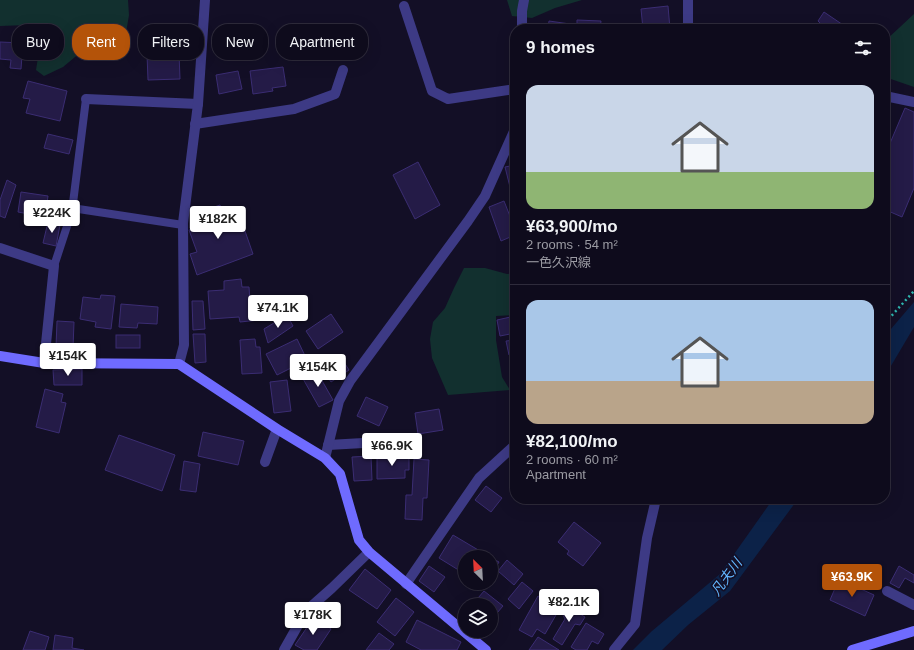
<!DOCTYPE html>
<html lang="en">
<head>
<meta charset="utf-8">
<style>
  :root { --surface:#0e0b1c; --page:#171425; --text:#f1f3f6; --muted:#9b9ba3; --line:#2e2b3b; --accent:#b45309 }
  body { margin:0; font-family:Arial,"Noto Sans JP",sans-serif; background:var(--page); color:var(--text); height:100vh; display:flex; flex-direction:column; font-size:15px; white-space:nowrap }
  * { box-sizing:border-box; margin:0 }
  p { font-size:13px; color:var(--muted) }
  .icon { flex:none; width:22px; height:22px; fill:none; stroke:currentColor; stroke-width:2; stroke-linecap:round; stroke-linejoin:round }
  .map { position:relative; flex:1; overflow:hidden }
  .side { position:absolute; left:510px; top:24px; width:380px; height:480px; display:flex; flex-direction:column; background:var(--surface); border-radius:16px; box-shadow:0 4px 16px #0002,0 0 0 1px var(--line) }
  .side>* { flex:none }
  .guide { position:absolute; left:12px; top:24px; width:380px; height:36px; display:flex; gap:8px }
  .needle { width:26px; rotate:336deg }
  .fabs { position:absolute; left:458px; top:550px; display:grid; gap:8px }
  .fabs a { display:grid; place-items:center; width:40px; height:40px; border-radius:50%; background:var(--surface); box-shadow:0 4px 16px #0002,0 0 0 1px var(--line); font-size:20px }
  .price { position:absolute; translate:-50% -34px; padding:0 9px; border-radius:4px; background:#fff; color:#222; font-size:13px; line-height:26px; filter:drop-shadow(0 1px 2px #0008) }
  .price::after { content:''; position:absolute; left:50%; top:24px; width:12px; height:9px; margin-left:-6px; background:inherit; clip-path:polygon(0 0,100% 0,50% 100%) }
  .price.current { background:var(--accent); color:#fff }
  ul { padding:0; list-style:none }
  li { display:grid; align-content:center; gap:8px; height:212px; padding:0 16px }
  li+li { border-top:1px solid var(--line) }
  li span { display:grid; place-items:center; height:124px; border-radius:12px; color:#555 }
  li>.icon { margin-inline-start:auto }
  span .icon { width:72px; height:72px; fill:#fffc; stroke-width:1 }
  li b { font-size:17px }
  h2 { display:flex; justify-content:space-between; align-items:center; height:48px; padding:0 16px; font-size:17px }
  .tag { padding:0 14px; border-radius:16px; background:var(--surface); box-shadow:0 4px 16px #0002,0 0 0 1px var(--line); font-size:14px; line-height:36px }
  .tag.current { background:var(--accent); color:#fff }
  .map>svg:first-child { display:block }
</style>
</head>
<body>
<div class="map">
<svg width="914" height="650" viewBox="0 0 914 650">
  <rect width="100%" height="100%" fill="#130f26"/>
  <!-- green -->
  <g fill="#12302f">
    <path d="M0 0H128L129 15 126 33 87 47 63 67 44 76 36 70 41 38 28 25 0 26Z"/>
    <path d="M507 0H582L555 8 532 18 512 16Z"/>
    <path d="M914 14V87L885 77V41Z"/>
    <path d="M464 268H485L507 274 515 273V315L496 316V340L502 377 510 390 448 395 432 358 430 339 433 322 445 308 454 288Z"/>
  </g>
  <!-- water -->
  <g fill="#0c2248">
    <path d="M914 302V327L885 376V336Z"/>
    <path d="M773 499H798L730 591 688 625 662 650H633L652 631 720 574Z"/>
  </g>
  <!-- building -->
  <g fill="#241b47" stroke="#3b2d73">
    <path d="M668 6 670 29H643L641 9Z"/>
    <path d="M824 12 849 29H816L820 23 818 21Z"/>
    <path d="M577 20 601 21 600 29H577Z"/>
    <path d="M549 21 570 24 569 29H548Z"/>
    <rect x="697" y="27" width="43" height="2"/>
    <path d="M0 42 23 43 21 69 10 68 11 60 0 59Z"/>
    <path d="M179 53 180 79 148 80 147 54Z"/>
    <path d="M283 67 286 86 272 88 273 91 253 94 250 71Z"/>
    <path d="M238 71 242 89 219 94 216 75Z"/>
    <path d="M28 81 67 91 60 121 26 113 30 99 23 98Z"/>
    <path d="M905 108 914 112V188L902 217 886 210 885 213V155Z"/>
    <path d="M48 134 73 140 69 154 44 148Z"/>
    <path d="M418 162 440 205 415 219 393 175Z"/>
    <path d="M515 165V195H512L505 167Z"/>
    <path d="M7 180 16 185 5 218 0 216V200Z"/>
    <path d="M21 192 48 196 45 217 18 212Z"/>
    <path d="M504 201 515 229V235L501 241 489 207Z"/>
    <path d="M220 205 224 216 238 211 253 254 197 275 190 254 197 252 189 230 198 226 194 214Z"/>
    <path d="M48 222 60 225 56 246 43 243Z"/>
    <path d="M241 279 242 287H249L250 302 259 301 260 320 240 322 239 317 210 319 208 291 224 290V281Z"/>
    <path d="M101 295 115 296 111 329 95 327 96 322 80 319 83 297 100 299Z"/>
    <path d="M192 301H203L205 329 193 330Z"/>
    <path d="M121 304 158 307 157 324 138 323 137 328 119 327Z"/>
    <path d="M331 314 343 332 318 349 306 331Z"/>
    <path d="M287 315 293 326 268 343 264 329Z"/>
    <path d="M515 316V333L500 336 497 320Z"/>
    <path d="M57 321 74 322 73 348 56 347Z"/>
    <path d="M193 334H205L206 362 195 363Z"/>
    <rect x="116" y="335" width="24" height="13"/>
    <path d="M255 339 256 347H260L262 373 242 374 240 340Z"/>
    <path d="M297 339 307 360 277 375 266 354Z"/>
    <path d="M515 340V354L509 355 506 341Z"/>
    <path d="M342 359 349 370 331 382 324 371Z"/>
    <path d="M82 369V385H54L53 370Z"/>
    <path d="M316 370 333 400 319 407 302 377Z"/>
    <path d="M287 380 291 411 274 413 270 382Z"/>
    <path d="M45 389 63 394 61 402 66 403 59 433 36 427Z"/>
    <path d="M366 397 388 407 379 426 357 416Z"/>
    <path d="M439 409 443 430 418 434 415 413Z"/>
    <path d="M203 432 244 441 238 465 198 456Z"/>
    <path d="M119 435 175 455 162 491 105 470Z"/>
    <path d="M371 456 372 480 354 481 352 457Z"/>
    <path d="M377 456H409V470H405V478L377 479Z"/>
    <path d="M414 459 429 460 427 498H423L422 520 405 519 406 495H412Z"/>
    <path d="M184 461 200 464 196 492 180 490Z"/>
    <path d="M486 486 502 498 491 512 475 500Z"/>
    <path d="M574 522 601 543 583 566 567 554 569 551 558 542Z"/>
    <path d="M453 535 490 557H465V574L439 558Z"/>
    <path d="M491 558 499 562 491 575Z"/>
    <path d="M507 560 523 574 514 585 498 571Z"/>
    <path d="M429 566 445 577 434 592 419 581Z"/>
    <path d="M899 566 914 575V583L905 578 899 588 890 583Z"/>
    <path d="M365 569 391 590 377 609 349 590Z"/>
    <path d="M839 579 874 595 865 616 830 600Z"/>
    <path d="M522 582 533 591 519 609 508 599Z"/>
    <path d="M484 591 503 606 491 620V605H472Z"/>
    <path d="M538 596 560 608 545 634 537 629 532 637 519 630Z"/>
    <path d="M396 598 414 612 395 636 377 622Z"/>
    <path d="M571 602 579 606 575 611 585 617 580 625 575 624 562 645 553 639 565 619 563 615Z"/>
    <path d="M314 617 331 629 317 650H304L295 645Z"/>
    <path d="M417 620 461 642 457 650H421L406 642Z"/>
    <path d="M586 623 604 634 598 644 592 641 587 650H576L571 647Z"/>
    <path d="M30 631 49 637 45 650H23Z"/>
    <path d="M379 633 394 644 389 650H366Z"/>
    <path d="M55 635 73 638 72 648 84 650H53Z"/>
    <path d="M538 637 559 650H529Z"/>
  </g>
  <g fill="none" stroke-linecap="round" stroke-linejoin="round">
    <!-- path -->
    <path stroke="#2fb8b0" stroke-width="2.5" stroke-dasharray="2 3" stroke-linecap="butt" d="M885 323 914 291"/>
    <!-- lane -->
    <g stroke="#3d3a85" stroke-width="8">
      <path d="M72 208 183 225"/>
      <path d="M54 266 72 211 86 99"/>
    </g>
    <!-- street -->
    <g stroke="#3d3a85" stroke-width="10">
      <path d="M688 0V29"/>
      <path d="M404 6 432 91 448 99 515 89"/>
      <path d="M522 29V11L524 0"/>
      <path d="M885 96 914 102"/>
      <path d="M86 99 198 104"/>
      <path d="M195 124 294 109 335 94 343 70"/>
      <path d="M0 248 54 266 44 363"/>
      <path d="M179 364 184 345 183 223 198 104 205 0"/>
      <path d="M328 445 399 441"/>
      <path d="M325 458 339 401 350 381 468 221 485 196 515 129"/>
      <path d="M265 462 277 429"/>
      <path d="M406 584 479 478 515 445"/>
      <path d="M887 591 914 605"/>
      <path d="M284 650 306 611 332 588 369 552"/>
      <path d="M614 650 635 624 647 538 656 499"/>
    </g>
    <!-- secondary -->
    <g stroke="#6f6bff" stroke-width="10">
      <path d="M0 356 44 363 179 364 277 429 325 458 340 474 359 540 369 552 486 650"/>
      <path d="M852 650 914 631"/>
    </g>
  </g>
  <g text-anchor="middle" stroke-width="3.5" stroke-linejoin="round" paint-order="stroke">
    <!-- water labels -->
    <g font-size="14" font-style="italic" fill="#62b6ff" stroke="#130f26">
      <text transform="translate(726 577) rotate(-54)" y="5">凡夫川</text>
    </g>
  </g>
</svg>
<div class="fabs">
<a><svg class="needle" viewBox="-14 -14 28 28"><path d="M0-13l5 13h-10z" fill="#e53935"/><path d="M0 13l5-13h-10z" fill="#9b9ba3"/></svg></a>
<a><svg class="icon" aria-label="layers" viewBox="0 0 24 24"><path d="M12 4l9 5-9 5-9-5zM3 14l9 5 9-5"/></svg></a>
</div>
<b class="price" style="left:52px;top:234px">¥224K</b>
<b class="price" style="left:218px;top:240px">¥182K</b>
<b class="price" style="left:278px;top:329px">¥74.1K</b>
<b class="price" style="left:68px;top:377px">¥154K</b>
<b class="price" style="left:318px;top:388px">¥154K</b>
<b class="price" style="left:392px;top:467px">¥66.9K</b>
<b class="price current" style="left:852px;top:598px">¥63.9K</b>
<b class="price" style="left:569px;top:623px">¥82.1K</b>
<b class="price" style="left:313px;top:636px">¥178K</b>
<div class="guide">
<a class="tag">Buy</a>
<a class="tag current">Rent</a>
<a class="tag">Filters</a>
<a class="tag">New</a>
<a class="tag">Apartment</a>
</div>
<section class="side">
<h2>9 homes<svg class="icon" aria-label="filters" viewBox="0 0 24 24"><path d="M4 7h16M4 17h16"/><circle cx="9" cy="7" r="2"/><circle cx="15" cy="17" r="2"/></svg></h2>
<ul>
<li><span style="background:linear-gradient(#c9d6e8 70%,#8fb573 0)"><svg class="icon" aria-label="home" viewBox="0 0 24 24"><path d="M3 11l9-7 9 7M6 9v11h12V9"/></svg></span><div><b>¥63,900/mo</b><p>2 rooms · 54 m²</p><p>一色久沢線</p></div></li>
<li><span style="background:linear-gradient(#a9c7e8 65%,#b9a48a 0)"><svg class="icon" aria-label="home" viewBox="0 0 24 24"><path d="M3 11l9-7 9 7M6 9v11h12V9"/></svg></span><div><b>¥82,100/mo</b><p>2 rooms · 60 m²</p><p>Apartment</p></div></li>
</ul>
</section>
</div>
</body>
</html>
